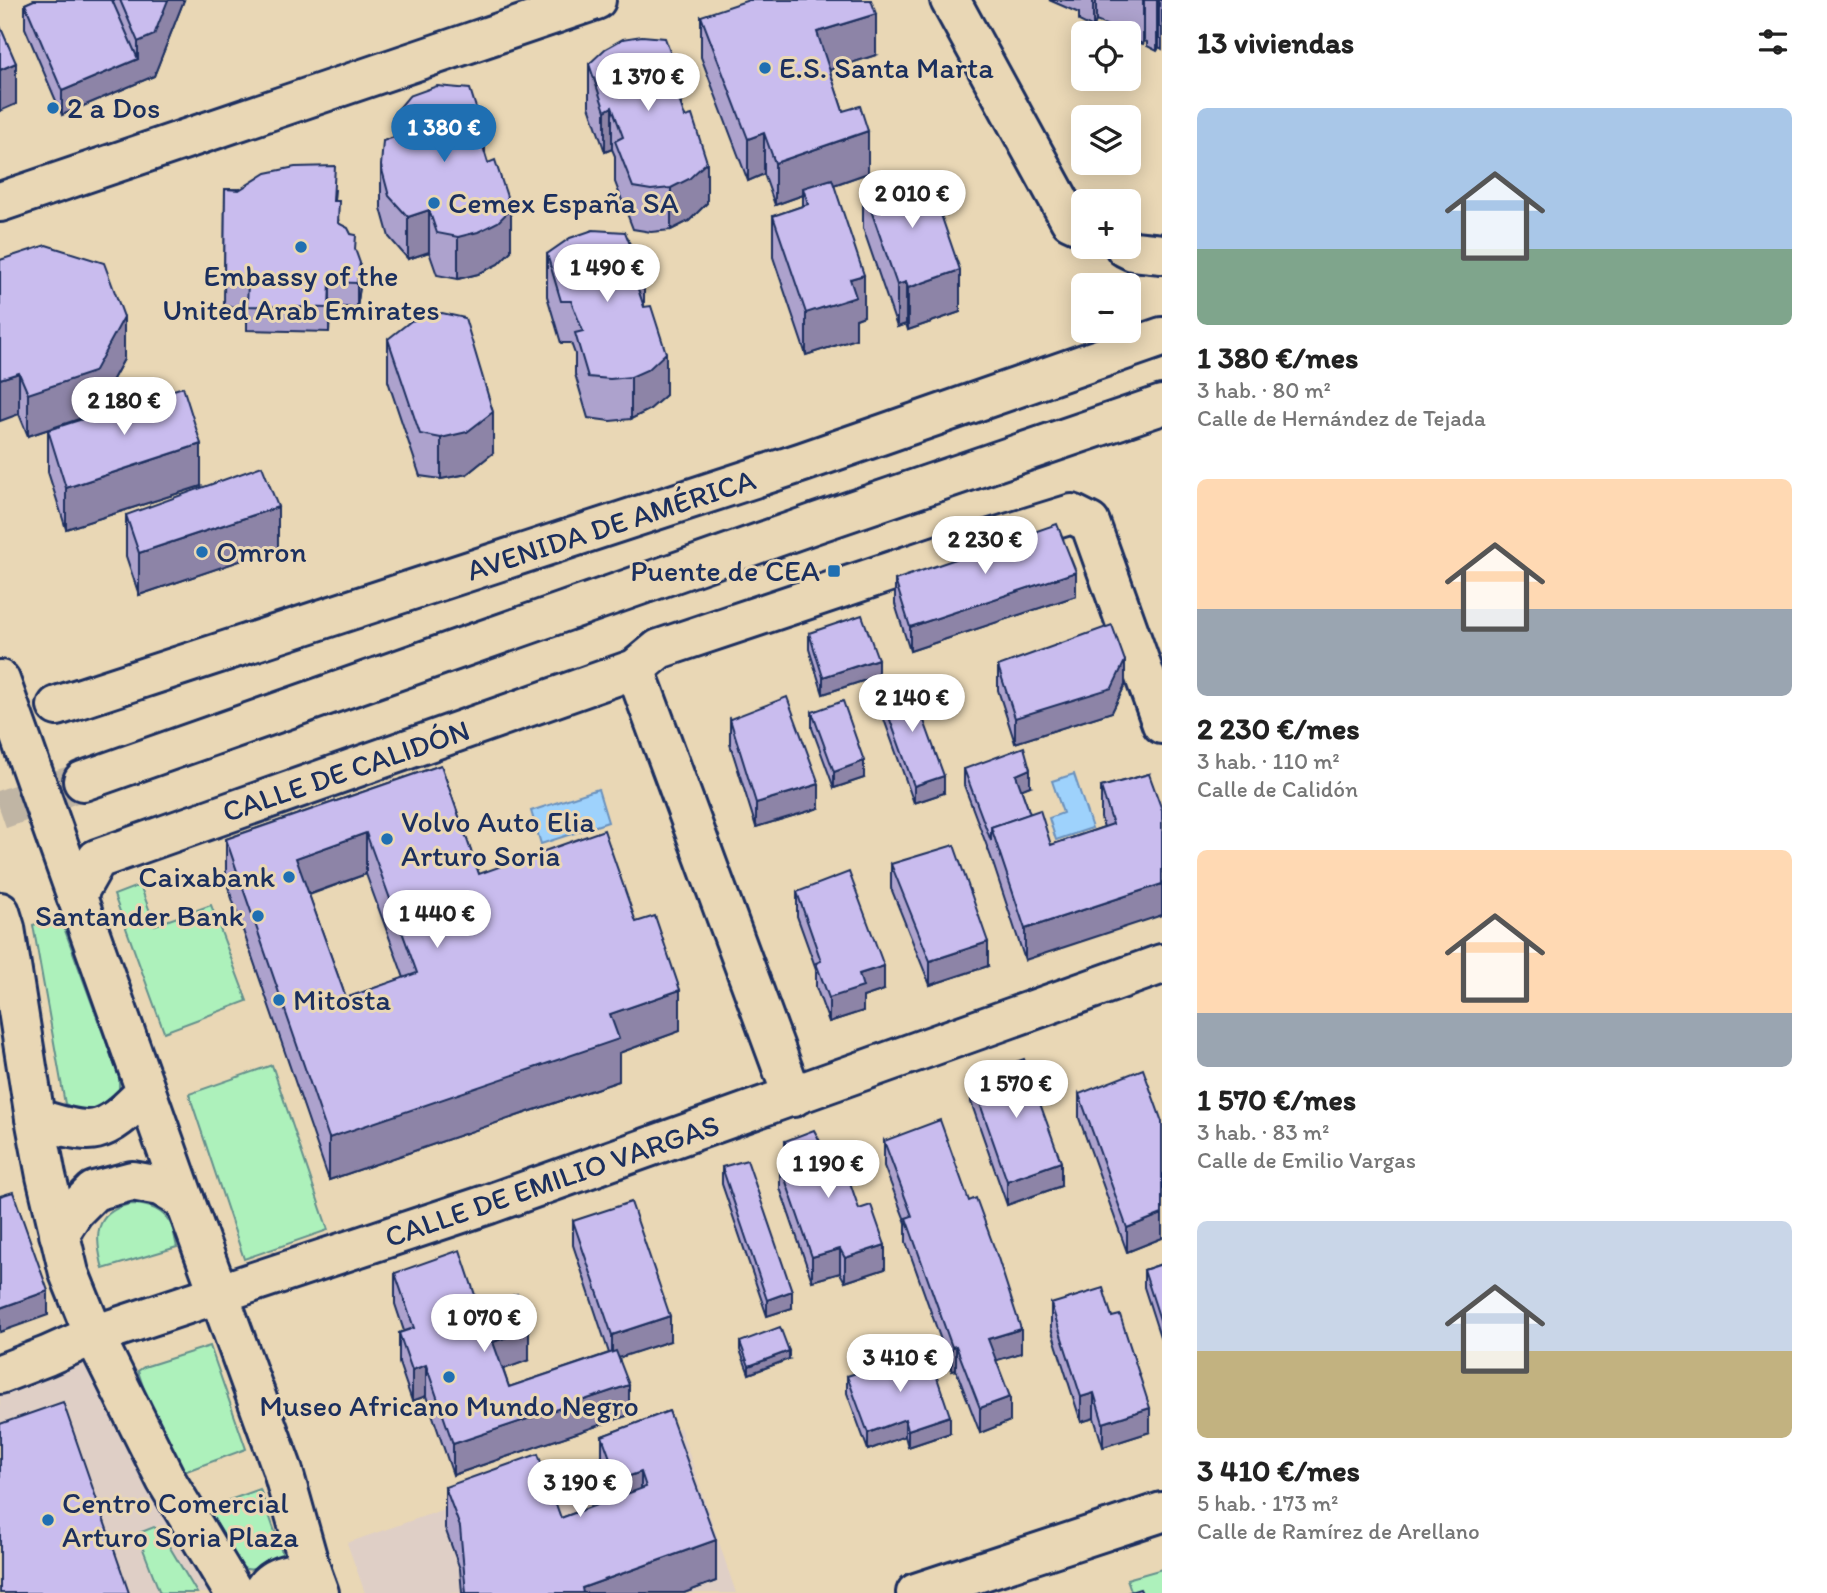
<!DOCTYPE html>
<html lang="es">
<head>
<meta charset="utf-8">
<style>
  :root { --surface:#fff; --page:#f6f6f6; --text:#222; --muted:#767676; --accent:#1f6fb2 }
  body { margin:0; font-family:Itim,sans-serif; background:var(--page); color:var(--text); height:100vh; display:flex; flex-direction:column; font-size:26px; white-space:nowrap }
  * { box-sizing:border-box; margin:0 }
  p { font-size:23px; color:var(--muted) }
  .icon { flex:none; width:38px; height:38px; fill:none; stroke:currentColor; stroke-width:2; stroke-linecap:round; stroke-linejoin:round }
  .map { position:relative; flex:1; overflow:hidden }
  .panel { display:flex; flex-direction:column; background:var(--surface); width:665px }
  .panel>* { flex:none }
  .tools { position:absolute; left:1071px; top:21px; display:grid; gap:14px }
  .tools a { display:grid; place-items:center; width:70px; height:70px; border-radius:10px; background:var(--surface); box-shadow:0 4px 18px #0003; font-size:35px }
  .price { position:absolute; translate:-50% -60px; padding:0 16px; border-radius:24px; background:#fff; color:#222; font-size:23px; line-height:46px; filter:drop-shadow(0 2px 4px #0008) }
  .price::after { content:''; position:absolute; left:50%; top:42px; width:21px; height:16px; margin-left:-10px; background:inherit; clip-path:polygon(0 0,100% 0,50% 100%) }
  .price.selected { background:var(--accent); color:#fff }
  ul { padding:0; list-style:none }
  li { display:grid; align-content:center; gap:14px; height:371px; padding:0 35px }
  li span { display:grid; place-items:center; height:217px; border-radius:10px; color:#555 }
  li>.icon { margin-inline-start:auto }
  span .icon { width:126px; height:126px; fill:#fffc; stroke-width:1 }
  li b { font-size:30px }
  h2 { display:flex; justify-content:space-between; align-items:center; height:84px; padding:0 35px; font-size:30px }
  main { display:flex; flex:1; min-height:0 }
  .map>svg:first-child { display:block }
</style>
</head>
<body>
<main>
<div class="map">
<svg width="1162" height="1593" viewBox="0 0 1162 1593">
  <rect width="100%" height="100%" fill="#e9d7b5"/>
  <filter id="ink" filterUnits="userSpaceOnUse"><feTurbulence type="fractalNoise" baseFrequency=".0143" numOctaves="2"/><feDisplacementMap in="SourceGraphic" scale="14" xChannelSelector="R" yChannelSelector="G"/><feConvolveMatrix kernelMatrix="1 2 1 2 8 2 1 2 1" color-interpolation-filters="sRGB"/></filter>
  <g filter="url(#ink)">
    <!-- built -->
    <g fill="#dfcfc6">
      <path d="M94 1335 234 1593H0V1374Z"/>
      <path d="M680 1427 736 1593H365L347 1543Z"/>
    </g>
    <!-- green -->
    <g fill="#adf1bb" stroke="#64908c" stroke-width="2">
      <path d="M140 885 155 925 211 905 247 1001 164 1032 114 895Z"/>
      <path d="M60 917 119 1077V1090L113 1101 91 1111H79L65 1104 33 925Z"/>
      <path d="M272 1065 328 1230 244 1259 189 1094Z"/>
      <path d="M130 1204C146 1204 162 1208 171 1224 174 1230 175 1240 177 1247L103 1269C95 1238 92 1213 130 1204Z"/>
      <path d="M210 1346 246 1449 184 1472C166 1439 149 1408 138 1371L144 1367Z"/>
      <path d="M260 1489 283 1555 280 1560C269 1564 254 1573 243 1568L207 1508Z"/>
      <path d="M154 1527 160 1531 197 1593H160L138 1536 139 1533Z"/>
      <path d="M1162 1569V1593H1132L1127 1579Z"/>
    </g>
    <!-- water -->
    <g fill="#9ed2fc" stroke="#6a91bd" stroke-width="2">
      <path d="M1074 774 1092 828 1056 840 1049 818 1063 813 1052 781Z"/>
      <path d="M598 789 608 822 541 844 531 811Z"/>
    </g>
    <g fill="none" stroke-linecap="round" stroke-linejoin="round">
      <!-- motorway-tunnel -->
      <path stroke="#c0b5a4" stroke-width="38" stroke-dasharray="38 19" stroke-linecap="butt" d="M0 810 83 781"/>
      <!-- minor casing -->
      <g stroke="#1b2f5e" stroke-width="44">
        <g id="minor">
          <path d="M950 0 1070 220 1083 226"/>
          <path d="M0 202 596 0"/>
          <path d="M1125 247 1133 251 1162 254"/>
          <path d="M635 669 793 1097"/>
          <path d="M76 896 97 859 635 669 659 649 952 551 1072 514 1090 523 1162 724"/>
          <path d="M0 1374 47 1356 94 1335 489 1204 1162 964"/>
          <path d="M916 1593 1162 1512"/>
        </g>
      </g>
      <!-- primary casing -->
      <g stroke="#1b2f5e" stroke-width="44">
        <g id="primary">
          <path d="M0 680 185 1201 282 1468 311 1571 319 1593"/>
          <path d="M0 912 5 928 35 1118 46 1176 69 1273 94 1335 166 1480 234 1593"/>
          <path d="M35 1118C51 1123 80 1133 96 1129 116 1124 131 1106 146 1092"/>
          <path d="M59 1234 74 1211 94 1191 132 1181 160 1186 185 1201"/>
          <path d="M262 1593C270 1574 294 1573 311 1571"/>
        </g>
      </g>
      <!-- motorway casing -->
      <g stroke="#1b2f5e" stroke-width="44">
        <g id="motorway">
          <path d="M57 706 803 462 1162 337"/>
          <path d="M83 781 819 522 1162 405"/>
        </g>
      </g>
      <!-- minor -->
      <use href="#minor" stroke="#e9d7b5" stroke-width="38"/>
      <!-- primary -->
      <use href="#primary" stroke="#e9d7b5" stroke-width="38"/>
      <!-- motorway -->
      <use href="#motorway" stroke="#e9d7b5" stroke-width="38"/>
    </g>
    <!-- wall -->
    <g fill="#ada2cd" stroke="#1b2f5e" stroke-width="2" fill-rule="evenodd">
      <path d="M34 0H184L154 76 62 115 25 28V4Z"/>
      <path d="M1049 0H1162V49L1159 47 1157 51 1147 46V42L1144 41 1143 44 1132 40V36L1129 34V33H1126L1096 21 1093 28 1079 21V13Z"/>
      <path d="M701 16 876 55 829 70 843 111 868 173 834 185 864 316 856 319V339L806 355 773 257V216L803 206V195L775 205 764 174 748 181 701 57Z"/>
      <path d="M589 64 682 108 707 203 689 221 671 230 651 232 633 229 615 182V156L612 149 605 152 589 106Z"/>
      <path d="M395 113 511 251 498 264 478 274 458 279 437 275 429 252 408 259 389 237 381 208V166L395 137Z"/>
      <path d="M894 185 960 312 908 330 906 324 897 327 863 228V187Z"/>
      <path d="M225 189 335 190 334 201 339 223 356 253 360 287 357 308 330 306 329 332 247 330V306L224 307Z"/>
      <path d="M547 254 644 279V307L666 395 649 410 631 419 610 421 588 418 575 374V354L571 343H561L547 296Z"/>
      <path d="M0 260 124 359 94 414 28 436 19 414Z"/>
      <path d="M388 339 493 453 467 474 441 479 420 476 388 381Z"/>
      <path d="M48 430 201 486 66 529 48 472Z"/>
      <path d="M126 515 278 548 139 595 126 556Z"/>
      <path d="M895 580 1076 596 910 651 895 604Z"/>
      <path d="M809 633 878 676 823 694 809 649Z"/>
      <path d="M998 666 1125 685 1112 712 1015 743 998 690Z"/>
      <path d="M880 692 944 793 914 803 880 708Z"/>
      <path d="M812 712 864 778 834 788 812 728Z"/>
      <path d="M730 719 819 808 756 827 730 744Z"/>
      <path d="M441 765 479 874 636 922 680 1031 619 1053V1081L329 1180 226 881V839ZM366 874 404 978 346 998 309 895Z"/>
      <path d="M964 769 1030 786 1021 789 1030 814 1051 845 1104 827 1101 818V787L1149 774 1025 960 991 857 964 785Z"/>
      <path d="M891 864 988 966 930 985 891 888Z"/>
      <path d="M797 892 884 990 863 997V1011L829 1022 816 987V969L797 916Z"/>
      <path d="M971 1078 1061 1186 1007 1205 971 1102Z"/>
      <path d="M1079 1094 1162 1238 1127 1252 1079 1118Z"/>
      <path d="M785 1141 824 1149 859 1209 885 1269 845 1282 840 1273 812 1281 780 1188V1164L785 1162Z"/>
      <path d="M884 1141 1021 1353 996 1360 1010 1421 980 1433 956 1370 952 1371 906 1242V1223L884 1166Z"/>
      <path d="M722 1167 792 1308 767 1316 722 1184Z"/>
      <path d="M573 1221 670 1341 619 1357 629 1415 453 1475 426 1396 412 1401 399 1363V1333L404 1331 395 1304V1273L479 1307 529 1360 503 1369 509 1387 609 1353 573 1245Z"/>
      <path d="M1162 1264V1343L1144 1287V1270Z"/>
      <path d="M1051 1304 1150 1432 1103 1447 1094 1418 1081 1422 1051 1328Z"/>
      <path d="M740 1342 789 1359 749 1374 740 1350Z"/>
      <path d="M847 1376 950 1433 908 1447 905 1436 868 1450 847 1393Z"/>
      <path d="M669 1411 716 1581 684 1593H462L460 1569 445 1528V1487L561 1518 610 1500 602 1477V1436Z"/>
    </g>
    <!-- shaded-wall -->
    <g fill="#8d84a7" stroke="#1b2f5e" stroke-width="2">
      <path d="M168 0H184L154 76 62 115V91L138 59V42Z"/>
      <path d="M1093 0H1096V21L1093 28Z"/>
      <path d="M1143 0H1144V41L1143 44Z"/>
      <path d="M1157 0H1159V47L1157 51Z"/>
      <path d="M876 14V55L817 74V32Z"/>
      <path d="M16 63V104L0 111V70Z"/>
      <path d="M682 85V127L675 88Z"/>
      <path d="M612 107V149L605 152V111Z"/>
      <path d="M868 131V173L805 195 803 188V195L775 205V163Z"/>
      <path d="M764 133V174L748 181V139Z"/>
      <path d="M485 136V177L480 137Z"/>
      <path d="M707 162V203L689 221 671 230V188Z"/>
      <path d="M511 209V251L498 264 478 274 458 279V237Z"/>
      <path d="M429 210V252L408 259V217Z"/>
      <path d="M360 263V287L357 308V283Z"/>
      <path d="M960 270V312L908 330V288Z"/>
      <path d="M864 275V316L856 319V339L806 355V313L850 279Z"/>
      <path d="M330 282V306L329 332V308Z"/>
      <path d="M906 282V324L897 327V285Z"/>
      <path d="M124 317V359L94 414 28 436V394Z"/>
      <path d="M666 353V395L649 410 631 419V377Z"/>
      <path d="M19 373V414L0 421V379Z"/>
      <path d="M493 412V453L467 474 441 479V438Z"/>
      <path d="M201 444V486L66 529V488Z"/>
      <path d="M278 507V548L139 595V553Z"/>
      <path d="M1076 572V596L910 651V627Z"/>
      <path d="M878 659V676L823 694V677Z"/>
      <path d="M1125 661V685L1112 712 1015 743V718Z"/>
      <path d="M864 761V778L834 788V772Z"/>
      <path d="M1030 769V786L1016 792V775Z"/>
      <path d="M944 776V793L914 803V786Z"/>
      <path d="M819 784V808L756 827V803Z"/>
      <path d="M366 833V874L296 899V858Z"/>
      <path d="M1162 884V915L1025 960V929Z"/>
      <path d="M988 942V966L930 985V961Z"/>
      <path d="M884 966V990L863 997V1011L829 1022V998L859 974Z"/>
      <path d="M680 990V1031L619 1053V1081L329 1180V1138L610 1014Z"/>
      <path d="M1061 1162V1186L1007 1205V1181Z"/>
      <path d="M1162 1214V1238L1127 1252V1228Z"/>
      <path d="M885 1245V1269L845 1282V1258Z"/>
      <path d="M840 1249V1273L812 1281V1257Z"/>
      <path d="M48 1291V1315L0 1332V1308Z"/>
      <path d="M792 1291V1308L767 1316V1300Z"/>
      <path d="M670 1316V1341L612 1360V1335Z"/>
      <path d="M529 1329V1360L493 1373V1342Z"/>
      <path d="M1021 1329V1353L988 1363V1339Z"/>
      <path d="M956 1346V1370L952 1371V1347Z"/>
      <path d="M789 1351V1359L749 1374V1366Z"/>
      <path d="M426 1365V1396L412 1401V1370Z"/>
      <path d="M629 1385V1415L453 1475V1444Z"/>
      <path d="M1094 1393V1418L1081 1422V1397Z"/>
      <path d="M1010 1397V1421L980 1433V1408Z"/>
      <path d="M1150 1408V1432L1103 1447V1423Z"/>
      <path d="M950 1416V1433L908 1447V1430Z"/>
      <path d="M905 1419V1436L868 1450V1433Z"/>
      <path d="M641 1472V1514L618 1522V1480Z"/>
      <path d="M716 1540V1581L684 1593H582V1588Z"/>
    </g>
    <!-- building -->
    <g fill="#c9bcee" stroke="#1b2f5e" stroke-width="2" fill-rule="evenodd">
      <path d="M34 0H112L138 59 62 91 25 4Z"/>
      <path d="M120 0H168L154 35 138 42Z"/>
      <path d="M749 0H871L876 14 817 32 843 111 860 106 868 131 775 163 764 133 748 139 701 16Z"/>
      <path d="M0 26 16 63 0 70Z"/>
      <path d="M642 36 665 38 682 85 675 88 685 117 692 115 707 162 689 179 671 188 651 190 633 187 615 141 623 137 612 107 605 111 589 64 605 49 623 39Z"/>
      <path d="M437 86 470 89 485 136 480 137 488 163 495 160 511 209 498 222 478 232 458 237 437 233 429 210 408 217 389 196 381 166 383 141 403 134 395 113 409 96Z"/>
      <path d="M335 166 333 201H339L338 223 348 228 351 234 356 235 355 249 360 263 357 283 330 282 329 308 247 306 248 282H224L225 189 239 190 266 173 295 167Z"/>
      <path d="M927 174 960 270 908 288 906 282 897 285 863 187 891 177 894 185Z"/>
      <path d="M832 179 864 275 850 279 856 297 806 313 773 216 808 204 803 188Z"/>
      <path d="M593 230 625 232 644 279 635 280 644 307 651 306 666 353 649 369 631 377 610 379 588 377 575 333 583 331 571 301H561L547 254 570 238Z"/>
      <path d="M46 245 104 263 124 317 94 372 28 394 19 373 0 379V260Z"/>
      <path d="M442 313 465 318 493 412 467 432 441 438 420 434 388 339 411 321Z"/>
      <path d="M183 387 201 444 66 488 48 430Z"/>
      <path d="M262 466 278 507 139 553 126 515Z"/>
      <path d="M1057 524 1076 572 910 627 895 580Z"/>
      <path d="M862 615 878 659 823 677 809 633Z"/>
      <path d="M1112 625 1125 661 1112 688 1015 718 998 666Z"/>
      <path d="M910 682 944 776 914 786 880 692Z"/>
      <path d="M787 697 819 784 756 803 730 719Z"/>
      <path d="M843 701 864 761 834 772 812 712Z"/>
      <path d="M1024 747 1030 769 1016 775 1030 814 991 827V841L964 769Z"/>
      <path d="M441 765 479 874 604 830 636 922 655 916 680 990 610 1014 619 1039 329 1138 226 839ZM366 833 417 973 346 998 296 858Z"/>
      <path d="M1149 774 1162 810V884L1025 929 991 827 1040 810 1051 845 1113 824 1101 787Z"/>
      <path d="M954 845 988 942 930 961 891 864Z"/>
      <path d="M849 872 884 966 859 974 863 987 829 998 816 963 821 961 797 892Z"/>
      <path d="M1024 1059 1061 1162 1007 1181 971 1078Z"/>
      <path d="M1143 1069 1162 1122V1214L1127 1228 1079 1094Z"/>
      <path d="M940 1120 969 1201 976 1198 998 1258 1021 1329 988 1339 1010 1397 980 1408 956 1346 952 1347 906 1218 912 1216 884 1141Z"/>
      <path d="M814 1130 824 1149 838 1147 859 1209 871 1205 885 1245 845 1258 840 1249 812 1257 780 1164 791 1160 785 1141Z"/>
      <path d="M747 1160 792 1291 767 1300 722 1167Z"/>
      <path d="M13 1192 48 1291 0 1308V1196Z"/>
      <path d="M631 1202 670 1316 612 1335 573 1221Z"/>
      <path d="M460 1250 479 1307 517 1294 529 1329 493 1342 509 1387 616 1351 629 1385 453 1444 426 1365 412 1370 399 1333 414 1328 395 1273Z"/>
      <path d="M1162 1264V1326L1144 1270Z"/>
      <path d="M1103 1288 1112 1317 1120 1315 1150 1408 1103 1423 1094 1393 1081 1397 1051 1304Z"/>
      <path d="M780 1327 789 1351 749 1366 740 1342Z"/>
      <path d="M928 1351 950 1416 908 1430 905 1419 868 1433 847 1376Z"/>
      <path d="M63 1402 129 1593H0V1424Z"/>
      <path d="M669 1411 716 1540 582 1588 583 1593H466L460 1527 445 1487 538 1454 561 1518 646 1487 641 1472 618 1480 602 1436Z"/>
      <path d="M1140 1589 1142 1593H1127Z"/>
    </g>
  </g>
  <!-- markers -->
  <g fill="#1f6fb2" stroke="#e9d7b5" stroke-width="2.5">
    <circle cx="765" cy="68" r="7"/>
    <circle cx="53" cy="108" r="7"/>
    <circle cx="434" cy="203" r="7"/>
    <circle cx="301" cy="247" r="7"/>
    <circle cx="202" cy="552" r="7"/>
    <rect x="827" y="564" width="14" height="14" rx="3.5"/>
    <circle cx="387" cy="839" r="7"/>
    <circle cx="289" cy="877" r="7"/>
    <circle cx="258" cy="916" r="7"/>
    <circle cx="279" cy="1000" r="7"/>
    <circle cx="449" cy="1377" r="7"/>
    <circle cx="48" cy="1520" r="7"/>
  </g>
  <g text-anchor="middle" stroke-width="6" stroke-linejoin="round" paint-order="stroke">
    <!-- poi labels -->
    <g font-size="30" fill="#1b2f5e" stroke="#e9d7b5" text-anchor="start">
      <text x="779" y="78">E.S. Santa Marta</text>
      <text x="67" y="118">2 a Dos</text>
      <text x="448" y="213">Cemex España SA</text>
      <text x="301" y="286" text-anchor="middle">Embassy of the<tspan x="301" dy="34">United Arab Emirates</tspan></text>
      <text x="216" y="562">Omron</text>
      <text x="820" y="581" text-anchor="end">Puente de CEA</text>
      <text x="401" y="832">Volvo Auto Elia<tspan x="401" dy="34">Arturo Soria</tspan></text>
      <text x="275" y="887" text-anchor="end">Caixabank</text>
      <text x="244" y="926" text-anchor="end">Santander Bank</text>
      <text x="293" y="1010">Mitosta</text>
      <text x="449" y="1416" text-anchor="middle">Museo Africano Mundo Negro</text>
      <text x="62" y="1513">Centro Comercial<tspan x="62" dy="34">Arturo Soria Plaza</tspan></text>
    </g>
    <!-- street labels -->
    <g font-size="30" fill="#1b2f5e" stroke="#e9d7b5">
      <text transform="translate(611 525) rotate(-18)" y="10">AVENIDA DE AMÉRICA</text>
      <text transform="translate(346 771) rotate(-19)" y="10">CALLE DE CALIDÓN</text>
      <text transform="translate(552 1181) rotate(-19)" y="10">CALLE DE EMILIO VARGAS</text>
    </g>
  </g>
</svg>
<div class="tools">
<a><svg class="icon" aria-label="locate" viewBox="0 0 24 24"><circle cx="12" cy="12" r="6"/><path d="M12 2v4M12 18v4M2 12h4M18 12h4"/></svg></a>
<a><svg class="icon" aria-label="layers" viewBox="0 0 24 24"><path d="M12 4l9 5-9 5-9-5zM3 14l9 5 9-5"/></svg></a>
<a>+</a>
<a>−</a>
</div>
<b class="price" style="left:648px;top:113px">1 370 €</b>
<b class="price selected" style="left:444px;top:164px">1 380 €</b>
<b class="price" style="left:912px;top:230px">2 010 €</b>
<b class="price" style="left:607px;top:304px">1 490 €</b>
<b class="price" style="left:124px;top:437px">2 180 €</b>
<b class="price" style="left:985px;top:576px">2 230 €</b>
<b class="price" style="left:912px;top:734px">2 140 €</b>
<b class="price" style="left:437px;top:950px">1 440 €</b>
<b class="price" style="left:1016px;top:1120px">1 570 €</b>
<b class="price" style="left:828px;top:1200px">1 190 €</b>
<b class="price" style="left:484px;top:1354px">1 070 €</b>
<b class="price" style="left:900px;top:1394px">3 410 €</b>
<b class="price" style="left:580px;top:1519px">3 190 €</b>
</div>
<section class="panel">
<h2>13 viviendas<svg class="icon" aria-label="filters" viewBox="0 0 24 24"><path d="M4 7h16M4 17h16"/><circle cx="9" cy="7" r="2"/><circle cx="15" cy="17" r="2"/></svg></h2>
<ul>
<li><span style="background:linear-gradient(#a9c7e8 65%,#7fa58c 0)"><svg class="icon" aria-label="home" viewBox="0 0 24 24"><path d="M3 11l9-7 9 7M6 9v11h12V9"/></svg></span><div><b>1 380 €/mes</b><p>3 hab. · 80 m²</p><p>Calle de Hernández de Tejada</p></div></li>
<li><span style="background:linear-gradient(#ffd9b3 60%,#9aa5b1 0)"><svg class="icon" aria-label="home" viewBox="0 0 24 24"><path d="M3 11l9-7 9 7M6 9v11h12V9"/></svg></span><div><b>2 230 €/mes</b><p>3 hab. · 110 m²</p><p>Calle de Calidón</p></div></li>
<li><span style="background:linear-gradient(#ffd9b3 75%,#9aa5b1 0)"><svg class="icon" aria-label="home" viewBox="0 0 24 24"><path d="M3 11l9-7 9 7M6 9v11h12V9"/></svg></span><div><b>1 570 €/mes</b><p>3 hab. · 83 m²</p><p>Calle de Emilio Vargas</p></div></li>
<li><span style="background:linear-gradient(#c9d6e8 60%,#c2b280 0)"><svg class="icon" aria-label="home" viewBox="0 0 24 24"><path d="M3 11l9-7 9 7M6 9v11h12V9"/></svg></span><div><b>3 410 €/mes</b><p>5 hab. · 173 m²</p><p>Calle de Ramírez de Arellano</p></div></li>
</ul>
</section>
</main>
</body>
</html>
